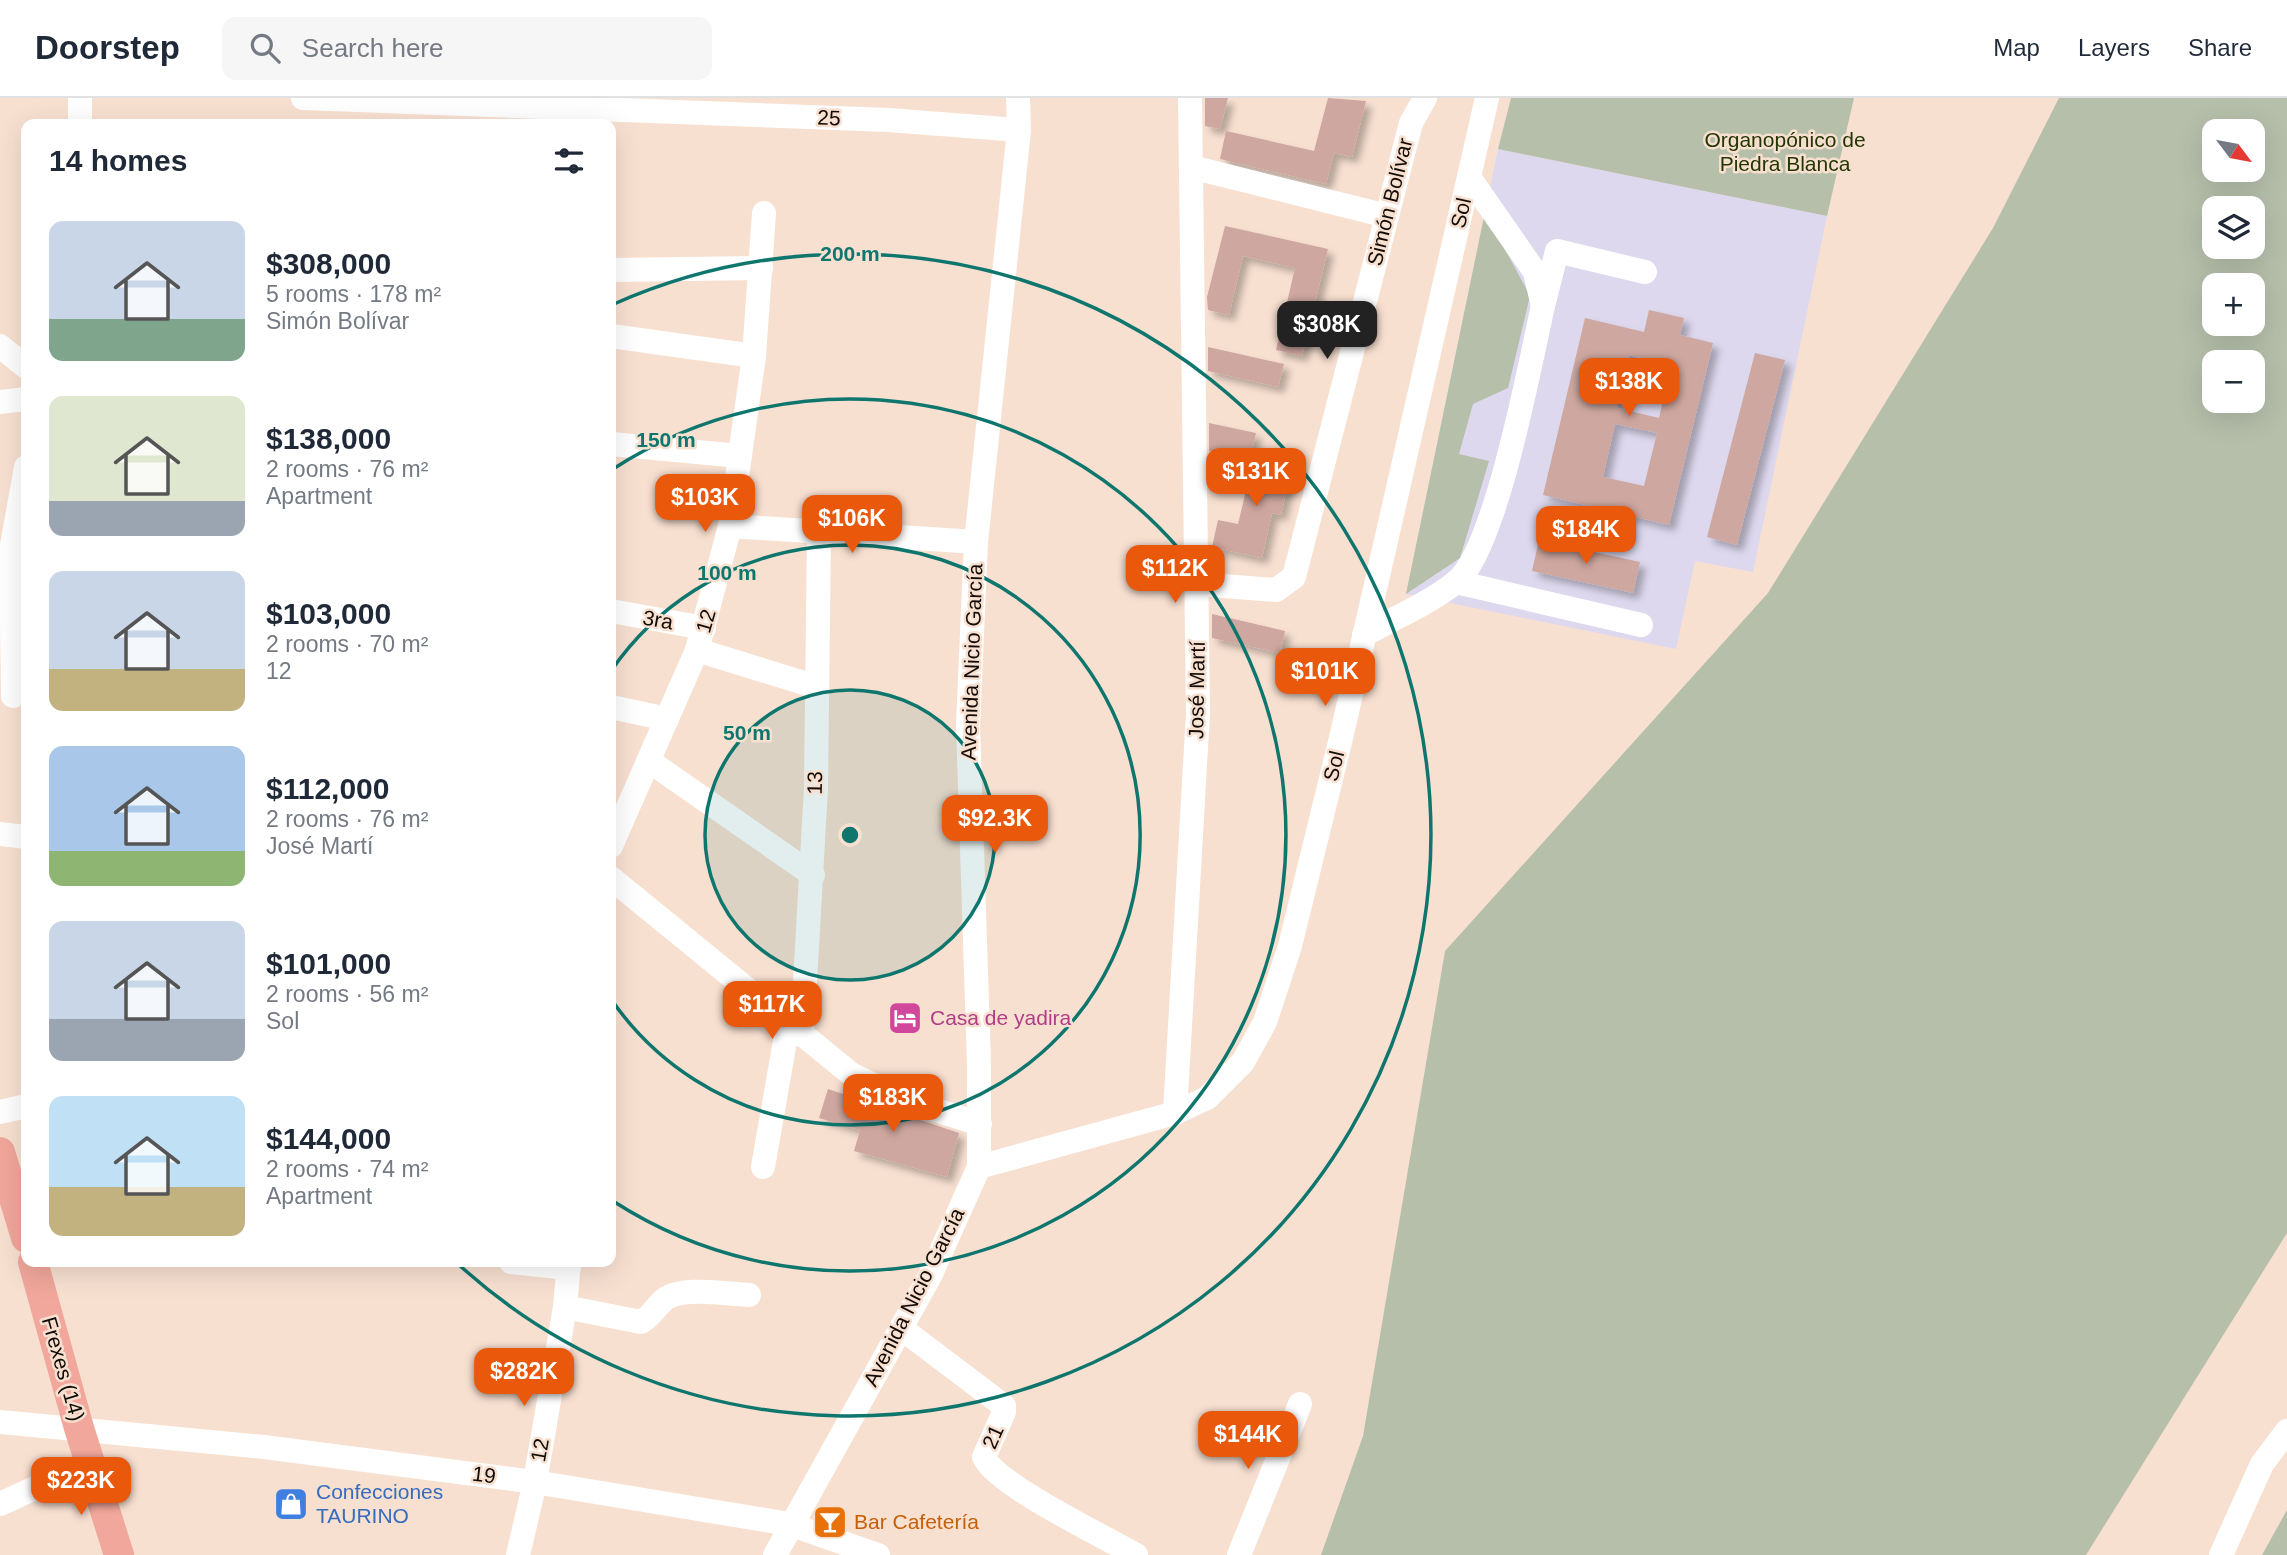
<!DOCTYPE html>
<html lang="en">
<head>
<meta charset="utf-8">
<style>
  :root { --surface:#fff; --page:#f6f6f7; --text:#1f2937; --muted:#747a83; --line:#e0e1e3; --accent:#ea580c }
  body { margin:0; font-family:Helvetica,sans-serif; background:var(--page); color:var(--text); height:100vh; display:flex; flex-direction:column; font-size:26px; white-space:nowrap }
  * { box-sizing:border-box; margin:0 }
  p { font-size:23px; color:var(--muted) }
  .icon { flex:none; width:38px; height:38px; fill:none; stroke:currentColor; stroke-width:2; stroke-linecap:round; stroke-linejoin:round }
  .map { position:relative; flex:1; overflow:hidden }
  .details { position:absolute; left:21px; top:21px; width:595px; height:1148px; display:flex; flex-direction:column; background:var(--surface); border-radius:14px; box-shadow:0 7px 28px #0002 }
  .details>* { flex:none }
  .needle { width:46px; rotate:122deg }
  .fabs { position:absolute; left:2202px; top:21px; display:grid; gap:14px }
  .fabs a { display:grid; place-items:center; width:63px; height:63px; border-radius:14px; background:var(--surface); box-shadow:0 7px 28px #0002; font-size:35px }
  .price { position:absolute; translate:-50% -60px; padding:0 16px; border-radius:14px; background:var(--accent); color:#fff; font-size:23px; line-height:46px; filter:drop-shadow(0 2px 4px #0008) }
  .price::after { content:''; position:absolute; left:50%; top:42px; width:21px; height:16px; margin-left:-10px; background:inherit; clip-path:polygon(0 0,100% 0,50% 100%) }
  .price.active { background:#222; color:#fff }
  ul { padding:0; list-style:none }
  li { display:flex; align-items:center; gap:21px; height:175px; padding:0 28px }
  li span { display:grid; place-items:center; flex:none; width:196px; height:140px; border-radius:14px; color:#555 }
  li>.icon { margin-inline-start:auto }
  span .icon { width:84px; height:84px; fill:#fffc; stroke-width:1 }
  li b { font-size:30px }
  h2 { display:flex; justify-content:space-between; align-items:center; height:84px; padding:0 28px; font-size:30px }
  header { display:flex; align-items:center; gap:42px; box-sizing:border-box; height:98px; padding:0 35px; background:var(--surface); border-bottom:2px solid var(--line) }
  header strong { font-size:33px }
  nav { display:flex; gap:38px; margin-inline-start:auto; font-size:24px }
  .search { width:490px; height:63px; background:var(--page); display:flex; align-items:center; gap:18px; box-sizing:border-box; padding:0 24px; border-radius:14px; color:var(--muted); font-size:26px }
  .map>svg:first-child { display:block }
</style>
</head>
<body>
<header>
<strong>Doorstep</strong>
<div class="search"><svg class="icon" aria-label="search" viewBox="0 0 24 24"><circle cx="10" cy="10" r="6"/><path d="M15 15l6 6"/></svg>Search here</div>
<nav><a>Map</a><a>Layers</a><a>Share</a></nav>
</header>
<div class="map">
<svg width="2287" height="1457" viewBox="0 0 2287 1457">
  <defs>
    <filter id="shadow"><feDropShadow dx="6" dy="6" stdDeviation="3.5" flood-color="#0004"/></filter>
  </defs>
  <rect width="100%" height="100%" fill="#f8e0d1"/>
  <!-- education -->
  <path fill="#ddd8ee" d="M1498 51 1827 118 1753 474 1695 463 1676 551 1406 496Z"/>
  <!-- green -->
  <g fill="#b5bfaa" fill-rule="evenodd">
    <path d="M1511 0H1854L1827 118 1498 51Z"/>
    <path d="M2059 0H2287V1135L2086 1457H1321L1363 1338 1445 853 1768 495 1993 130ZM2214 33H2252V72H2214ZM2214 110H2252V149H2214ZM2252 187V226H2214V187ZM2214 264H2252V303H2214Z"/>
    <path d="M1485 114 1530 198 1508 290 1473 306 1459 356 1489 363 1460 460 1406 496Z"/>
    <path d="M2287 1412V1457H2262Z"/>
  </g>
  <!-- building -->
  <g fill="#cea7a0" fill-rule="evenodd" filter="url(#shadow)">
    <path d="M1205 0H1228L1220 31 1205 28Z"/>
    <path d="M1328 0 1366 3 1352 59 1334 55 1326 86 1220 61 1226 33 1314 53Z"/>
    <path d="M1225 128 1328 151 1302 258 1276 252 1295 170 1243 158 1229 217 1208 212 1207 199Z"/>
    <path d="M1649 212 1684 220 1680 237 1713 245 1669 427 1543 397 1585 220 1644 234ZM1629 257 1671 267 1659 320 1617 310ZM1615 326 1657 335 1644 388 1603 379Z"/>
    <path d="M1208 249 1284 266 1278 289 1208 273Z"/>
    <path d="M1755 255 1785 262 1737 447 1707 439Z"/>
    <path d="M1209 325 1256 335 1250 362 1209 353Z"/>
    <path d="M1255 355 1293 364 1281 417 1272 415 1262 460 1212 449 1218 422 1238 426Z"/>
    <path d="M1539 442 1640 464 1633 495 1532 473Z"/>
    <path d="M1212 516 1285 533 1280 555 1212 540Z"/>
    <path d="M828 991 959 1035 947 1079 854 1053 860 1032 819 1020Z"/>
  </g>
  <g fill="none" stroke-linecap="round" stroke-linejoin="round">
    <!-- minor -->
    <g stroke="#fff" stroke-width="24">
      <path d="M80 0V26"/>
      <path d="M303 0 889 22 1019 32"/>
      <path d="M1191 69 1387 118"/>
      <path d="M611 172 761 170"/>
      <path d="M1544 204 1557 153 1645 174"/>
      <path d="M611 238 754 258"/>
      <path d="M0 248 26 269"/>
      <path d="M0 304 26 301"/>
      <path d="M611 346 740 358"/>
      <path d="M730 428 976 444"/>
      <path d="M1456 484 1641 527"/>
      <path d="M1198 486 1276 492 1294 479 1411 25 1425 0"/>
      <path d="M611 513 704 530"/>
      <path d="M1364 537C1394 520 1430 505 1456 484 1496 452 1530 265 1543 208L1535 174 1469 79"/>
      <path d="M697 552 817 589"/>
      <path d="M13 598 11 453 26 369"/>
      <path d="M611 609 667 621"/>
      <path d="M649 663 813 777"/>
      <path d="M0 736 26 739"/>
      <path d="M611 748 697 552 730 428 754 258 764 115"/>
      <path d="M611 780 851 976 901 1001 980 1026"/>
      <path d="M802 937 816 690 819 432"/>
      <path d="M0 1014 26 1008"/>
      <path d="M1175 1015 1198 615 1190 0"/>
      <path d="M763 1069 788 926"/>
      <path d="M979 1069 1175 1015 1207 1000 1243 964 1265 924 1290 848 1341 640 1487 0"/>
      <path d="M511 1164 569 1170"/>
      <path d="M565 1209 641 1224C652 1218 656 1208 665 1201 682 1188 728 1196 749 1197"/>
      <path d="M901 1230 1004 1308V1314L984 1359C995 1386 1105 1439 1136 1457"/>
      <path d="M0 1324 264 1349 535 1384 789 1426 878 1457"/>
      <path d="M0 1406 90 1365"/>
      <path d="M518 1457 535 1384 565 1209 569 1164"/>
      <path d="M775 1457 930 1178 979 1069V966L968 627 976 444 1019 32 1018 0"/>
      <path d="M1239 1457 1300 1306"/>
      <path d="M2221 1457 2262 1366 2287 1333"/>
    </g>
    <!-- major -->
    <g stroke="#f1a79b" stroke-width="30">
      <path d="M0 1054 26 1140"/>
      <path d="M33 1164 79 1330 119 1457"/>
    </g>
  </g>
  <!-- distance rings -->
  <circle cx="850" cy="737" r="145" fill="#0f766e" fill-opacity=".12"/>
  <g fill="none" stroke="#0f766e" stroke-width="3.5">
    <circle cx="850" cy="737" r="145"/>
    <path d="M611 573A290 290 0 1 1 611 901"/>
    <path d="M613 371A436 436 0 1 1 613 1103"/>
    <path d="M614 206A581 581 0 1 1 457 1165"/>
  </g>
  <!-- icons -->
  <defs>
    <g id="hotel-square" transform="scale(1.75)"><rect x="-9" y="-9" width="18" height="18" rx="4" fill="#d1479c" stroke="#f8e0d1"/><path d="M-6-4.5h1.5V1H6V5H4.5V3h-9V5H-6ZM-4 0a1.8 1.8 0 1 1 3.6 0ZM.5 0V-2.5h3Q6-2.5 6 0Z" fill="#fff"/></g>
    <g id="shop-square" transform="scale(1.75)"><rect x="-9" y="-9" width="18" height="18" rx="4" fill="#3f7fe0" stroke="#f8e0d1"/><path d="M-5-2.5h2.3a2.7 3.5 0 0 1 5.4 0H5L5.5 6h-11ZM-1.5-2.5h3a1.5 2.3 0 0 0-3 0Z" fill="#fff"/></g>
    <g id="bar-square" transform="scale(1.75)"><rect x="-9" y="-9" width="18" height="18" rx="4" fill="#e8710a" stroke="#f8e0d1"/><path d="M-6-5H6L.8 .8V4.5H3.5V6h-7V4.5H-.8V.8Z" fill="#fff"/></g>
  </defs>
  <g fill-rule="evenodd">
    <use href="#hotel-square" x="905" y="920"/>
    <use href="#shop-square" x="291" y="1406"/>
    <use href="#bar-square" x="830" y="1424"/>
  </g>
  <g text-anchor="middle" stroke-width="5" stroke-linejoin="round" paint-order="stroke">
    <!-- street labels -->
    <g font-size="21" fill="#110a05" stroke="#f8e0d1">
      <text transform="translate(829 20) rotate(2)" y="7">25</text>
      <text transform="translate(1390 104) rotate(-76)" y="7">Simón Bolívar</text>
      <text transform="translate(1461 115) rotate(-77)" y="7">Sol</text>
      <text transform="translate(658 522) rotate(10)" y="7">3ra</text>
      <text transform="translate(706 523) rotate(-74)" y="7">12</text>
      <text transform="translate(972 564) rotate(-88)" y="7">Avenida Nicio García</text>
      <text transform="translate(1197 592) rotate(-89)" y="7">José Martí</text>
      <text transform="translate(1334 668) rotate(-76)" y="7">Sol</text>
      <text transform="translate(815 685) rotate(-89)" y="7">13</text>
      <text transform="translate(914 1199) rotate(-63)" y="7">Avenida Nicio García</text>
      <text transform="translate(63 1271) rotate(74)" y="7">Frexes (14)</text>
      <text transform="translate(993 1339) rotate(-66)" y="7">21</text>
      <text transform="translate(540 1352) rotate(-80)" y="7">12</text>
      <text transform="translate(484 1377) rotate(7)" y="7">19</text>
    </g>
    <!-- park labels -->
    <g font-size="21" fill="#233703" stroke="#f8e0d1">
      <text x="1785" y="49">Organopónico de<tspan x="1785" dy="24">Piedra Blanca</tspan></text>
    </g>
    <!-- hotel labels -->
    <g font-size="21" fill="#b23c85" stroke="#f8e0d1" text-anchor="start">
      <text x="930" y="927">Casa de yadira</text>
    </g>
    <!-- shop labels -->
    <g font-size="21" fill="#366cbe" stroke="#f8e0d1" text-anchor="start">
      <text x="316" y="1401">Confecciones<tspan x="316" dy="24">TAURINO</tspan></text>
    </g>
    <!-- food labels -->
    <g font-size="21" fill="#c56008" stroke="#f8e0d1" text-anchor="start">
      <text x="854" y="1431">Bar Cafetería</text>
    </g>
  </g>
  <circle cx="850" cy="737" r="10" fill="#0f766e" stroke="#f8e0d1" stroke-width="3.5"/>
  <g font-size="21" text-anchor="middle" font-weight="bold" fill="#0f766e" stroke="#f8e0d1" stroke-width="5" stroke-linejoin="round" paint-order="stroke">
    <text x="850" y="163">200 m</text>
    <text x="666" y="349">150 m</text>
    <text x="727" y="482">100 m</text>
    <text x="747" y="642">50 m</text>
  </g>
</svg>
<div class="fabs">
<a><svg class="needle" viewBox="-14 -14 28 28"><path d="M0-13l5 13h-10z" fill="#e53935"/><path d="M0 13l5-13h-10z" fill="#747a83"/></svg></a>
<a><svg class="icon" aria-label="layers" viewBox="0 0 24 24"><path d="M12 4l9 5-9 5-9-5zM3 14l9 5 9-5"/></svg></a>
<a>+</a>
<a>−</a>
</div>
<b class="price active" style="left:1327px;top:263px">$308K</b>
<b class="price" style="left:1629px;top:320px">$138K</b>
<b class="price" style="left:1256px;top:410px">$131K</b>
<b class="price" style="left:705px;top:436px">$103K</b>
<b class="price" style="left:852px;top:457px">$106K</b>
<b class="price" style="left:1586px;top:468px">$184K</b>
<b class="price" style="left:1175px;top:507px">$112K</b>
<b class="price" style="left:1325px;top:610px">$101K</b>
<b class="price" style="left:995px;top:757px">$92.3K</b>
<b class="price" style="left:772px;top:943px">$117K</b>
<b class="price" style="left:893px;top:1036px">$183K</b>
<b class="price" style="left:524px;top:1310px">$282K</b>
<b class="price" style="left:1248px;top:1373px">$144K</b>
<b class="price" style="left:81px;top:1419px">$223K</b>
<section class="details">
<h2>14 homes<svg class="icon" aria-label="filters" viewBox="0 0 24 24"><path d="M4 7h16M4 17h16"/><circle cx="9" cy="7" r="2"/><circle cx="15" cy="17" r="2"/></svg></h2>
<ul>
<li><span style="background:linear-gradient(#c9d6e8 70%,#7fa58c 0)"><svg class="icon" aria-label="home" viewBox="0 0 24 24"><path d="M3 11l9-7 9 7M6 9v11h12V9"/></svg></span><div><b>$308,000</b><p>5 rooms · 178 m²</p><p>Simón Bolívar</p></div></li>
<li><span style="background:linear-gradient(#dfe7d0 75%,#9aa5b1 0)"><svg class="icon" aria-label="home" viewBox="0 0 24 24"><path d="M3 11l9-7 9 7M6 9v11h12V9"/></svg></span><div><b>$138,000</b><p>2 rooms · 76 m²</p><p>Apartment</p></div></li>
<li><span style="background:linear-gradient(#c9d6e8 70%,#c2b280 0)"><svg class="icon" aria-label="home" viewBox="0 0 24 24"><path d="M3 11l9-7 9 7M6 9v11h12V9"/></svg></span><div><b>$103,000</b><p>2 rooms · 70 m²</p><p>12</p></div></li>
<li><span style="background:linear-gradient(#a9c7e8 75%,#8fb573 0)"><svg class="icon" aria-label="home" viewBox="0 0 24 24"><path d="M3 11l9-7 9 7M6 9v11h12V9"/></svg></span><div><b>$112,000</b><p>2 rooms · 76 m²</p><p>José Martí</p></div></li>
<li><span style="background:linear-gradient(#c9d6e8 70%,#9aa5b1 0)"><svg class="icon" aria-label="home" viewBox="0 0 24 24"><path d="M3 11l9-7 9 7M6 9v11h12V9"/></svg></span><div><b>$101,000</b><p>2 rooms · 56 m²</p><p>Sol</p></div></li>
<li><span style="background:linear-gradient(#bfe0f5 65%,#c2b280 0)"><svg class="icon" aria-label="home" viewBox="0 0 24 24"><path d="M3 11l9-7 9 7M6 9v11h12V9"/></svg></span><div><b>$144,000</b><p>2 rooms · 74 m²</p><p>Apartment</p></div></li>
</ul>
</section>
</div>
</body>
</html>
